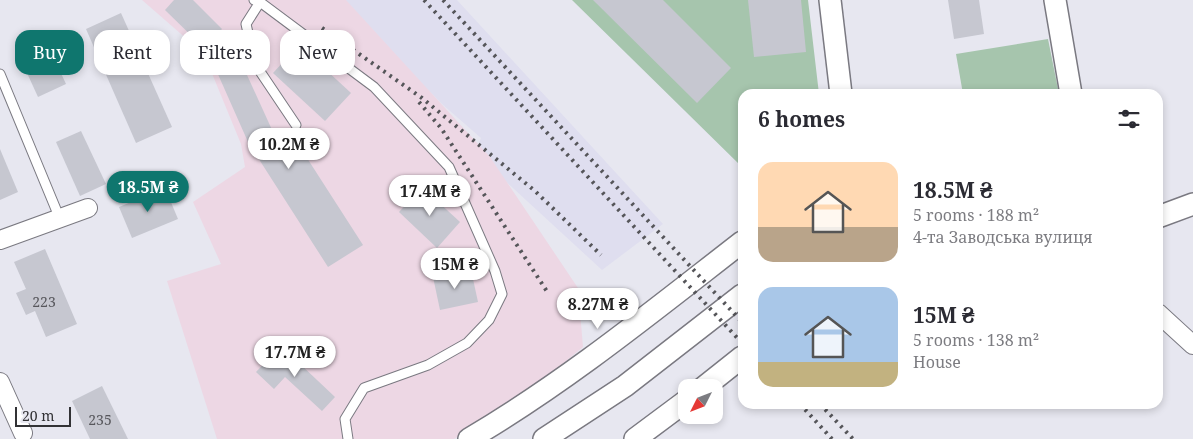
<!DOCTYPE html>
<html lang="en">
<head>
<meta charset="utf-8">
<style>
  :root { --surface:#fff; --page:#f2f2f3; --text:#2b2b33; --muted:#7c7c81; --accent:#0f766e }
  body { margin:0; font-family:"Noto Serif",serif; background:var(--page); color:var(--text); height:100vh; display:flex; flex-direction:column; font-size:19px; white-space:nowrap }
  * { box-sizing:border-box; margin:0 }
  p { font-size:16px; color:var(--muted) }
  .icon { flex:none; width:28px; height:28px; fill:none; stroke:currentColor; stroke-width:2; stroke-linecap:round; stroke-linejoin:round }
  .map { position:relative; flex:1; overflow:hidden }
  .side { position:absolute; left:738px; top:89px; width:425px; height:320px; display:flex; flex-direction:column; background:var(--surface); border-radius:15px; box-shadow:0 2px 8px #0003 }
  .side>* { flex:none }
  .banner { position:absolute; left:15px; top:30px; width:475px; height:45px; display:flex; gap:10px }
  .needle { width:32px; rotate:228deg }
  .buttons { position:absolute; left:678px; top:379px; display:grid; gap:10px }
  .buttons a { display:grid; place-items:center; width:45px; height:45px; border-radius:10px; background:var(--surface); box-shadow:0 2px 8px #0003; font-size:25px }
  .scale { position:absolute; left:15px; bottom:12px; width:56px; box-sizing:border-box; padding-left:5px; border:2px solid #323235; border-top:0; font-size:14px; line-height:18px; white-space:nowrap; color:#323235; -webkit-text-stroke:4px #e7e7f0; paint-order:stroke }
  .price { position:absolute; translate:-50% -42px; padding:0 11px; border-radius:18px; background:#fff; color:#222; font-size:16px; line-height:32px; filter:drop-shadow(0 1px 2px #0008) }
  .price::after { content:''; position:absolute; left:50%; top:30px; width:15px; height:11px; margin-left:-8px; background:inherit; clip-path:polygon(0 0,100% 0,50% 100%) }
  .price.selected { background:var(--accent); color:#fff }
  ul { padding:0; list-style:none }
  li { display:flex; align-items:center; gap:15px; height:125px; padding:0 20px }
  li span { display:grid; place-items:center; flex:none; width:140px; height:100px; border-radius:15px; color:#555 }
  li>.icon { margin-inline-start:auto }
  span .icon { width:60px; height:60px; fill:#fffc; stroke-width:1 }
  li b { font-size:21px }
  h2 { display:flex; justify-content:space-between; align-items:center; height:60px; padding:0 20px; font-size:21px }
  .tag { padding:0 18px; border-radius:15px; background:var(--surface); box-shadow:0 2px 8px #0003; font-size:18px; line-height:45px }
  .tag.selected { background:var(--accent); color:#fff }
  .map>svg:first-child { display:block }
</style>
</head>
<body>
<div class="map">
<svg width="1193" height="439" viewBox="0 0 1193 439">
  <rect width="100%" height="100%" fill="#e7e7f0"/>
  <!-- built -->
  <path fill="#dfdeef" d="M339 0H457L663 224 602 270 475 153 481 138 442 104Z"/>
  <!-- industrial -->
  <path fill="#edd7e4" d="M142 0H346L490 157 578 288 583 347 512 406 454 439H217L167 281 221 264 193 202 245 167 241 144 204 54Z"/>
  <!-- green -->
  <g fill="#a6c5ad">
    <path d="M572 0H808L819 94H742L741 166Z"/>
    <path d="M1048 39 1059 94H963L956 54Z"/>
  </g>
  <!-- building -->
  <g fill="#c6c7d0">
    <path d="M174 0H193L222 29 204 48 165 10Z"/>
    <path d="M593 0H663L731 68 697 103Z"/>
    <path d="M748 0H801L806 52 754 57Z"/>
    <path d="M948 0H979L984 34 954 39Z"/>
    <path d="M121 13 172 127 136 143 86 29Z"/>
    <path d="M44 37 66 84 38 97 16 49Z"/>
    <path d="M299 45 351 93 325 121 273 73Z"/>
    <path d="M237 53 283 154 298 144 363 245 328 267 248 142 213 63Z"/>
    <path d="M81 131 106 184 80 196 56 142Z"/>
    <path d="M0 149 18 192 0 200Z"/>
    <path d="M422 187 460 222 437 248 399 212Z"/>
    <path d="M165 188 178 219 132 238 119 207Z"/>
    <path d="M45 249 77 324 46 337 35 311 26 315 16 293 26 289 14 262Z"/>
    <path d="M471 270 478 302 440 310 433 277Z"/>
    <path d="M281 346 335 397 322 411 285 377 274 389 256 372Z"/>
    <path d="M102 386 128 439H90L72 401Z"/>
  </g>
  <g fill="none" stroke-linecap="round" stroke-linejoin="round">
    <!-- service casing -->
    <g stroke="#7a7981" stroke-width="11">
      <g id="service">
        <path d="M254 0 260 2 374 87 449 167 495 271 502 294 489 320 467 343 428 365 364 388 345 419 348 439"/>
        <path d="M258 0 260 2 246 24 255 64 296 125"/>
        <path d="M0 74 60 219"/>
      </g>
    </g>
    <!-- minor casing -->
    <g stroke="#7a7981" stroke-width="20">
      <g id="minor">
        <path d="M0 240 88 208"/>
        <path d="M1158 313 1193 345"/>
        <path d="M0 382 23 433"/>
      </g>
    </g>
    <!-- tertiary casing -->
    <g stroke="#7a7981" stroke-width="24">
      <g id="tertiary">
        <path d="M830 0 841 94"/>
        <path d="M1055 0 1071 94"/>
        <path d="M1158 217 1193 204"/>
        <path d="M703 388 742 357"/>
        <path d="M469 439C566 382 653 311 742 242"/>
        <path d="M544 439 625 386 742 295"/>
        <path d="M635 439 686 401"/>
      </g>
    </g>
    <!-- service -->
    <use href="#service" stroke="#fff" stroke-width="9"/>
    <!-- minor -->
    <use href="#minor" stroke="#fff" stroke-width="18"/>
    <!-- tertiary -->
    <use href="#tertiary" stroke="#fff" stroke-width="21"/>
    <!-- rail -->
    <g stroke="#555559" stroke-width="4" stroke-dasharray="2.5 5" stroke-linecap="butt">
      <path d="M424 0 742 343"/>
      <path d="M443 0 742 322"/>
      <path d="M322 28 422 98 535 191 601 255"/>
      <path d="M419 102 441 128 548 293"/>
      <path d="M800 404 832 439"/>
      <path d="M820 404 853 439"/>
    </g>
  </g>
  <g text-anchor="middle" stroke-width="5" stroke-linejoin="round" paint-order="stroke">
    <!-- number labels -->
    <g font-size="14" fill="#57575c">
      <text x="44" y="307">223</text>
      <text x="100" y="425">235</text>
    </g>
  </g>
</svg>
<div class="buttons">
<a><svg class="needle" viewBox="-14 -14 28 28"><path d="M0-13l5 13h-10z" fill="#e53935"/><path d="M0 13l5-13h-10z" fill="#7c7c81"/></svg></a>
</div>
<div class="scale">20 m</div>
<b class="price" style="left:289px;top:170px">10.2M ₴</b>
<b class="price selected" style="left:148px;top:213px">18.5M ₴</b>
<b class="price" style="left:430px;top:217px">17.4M ₴</b>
<b class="price" style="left:455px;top:290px">15M ₴</b>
<b class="price" style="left:598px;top:330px">8.27M ₴</b>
<b class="price" style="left:295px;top:378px">17.7M ₴</b>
<div class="banner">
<a class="tag selected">Buy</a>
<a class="tag">Rent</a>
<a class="tag">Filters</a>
<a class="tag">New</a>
</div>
<section class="side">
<h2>6 homes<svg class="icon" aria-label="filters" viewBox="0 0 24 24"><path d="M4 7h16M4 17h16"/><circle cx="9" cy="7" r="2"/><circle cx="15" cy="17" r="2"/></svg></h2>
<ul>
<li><span style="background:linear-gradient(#ffd9b3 65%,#b9a48a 0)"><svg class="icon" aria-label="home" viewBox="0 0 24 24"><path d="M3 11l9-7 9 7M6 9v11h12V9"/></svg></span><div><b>18.5M ₴</b><p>5 rooms · 188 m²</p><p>4-та Заводська вулиця</p></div></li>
<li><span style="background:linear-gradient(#a9c7e8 75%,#c2b280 0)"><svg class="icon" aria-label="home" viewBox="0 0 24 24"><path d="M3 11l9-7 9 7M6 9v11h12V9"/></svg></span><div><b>15M ₴</b><p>5 rooms · 138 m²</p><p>House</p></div></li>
</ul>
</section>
</div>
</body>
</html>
